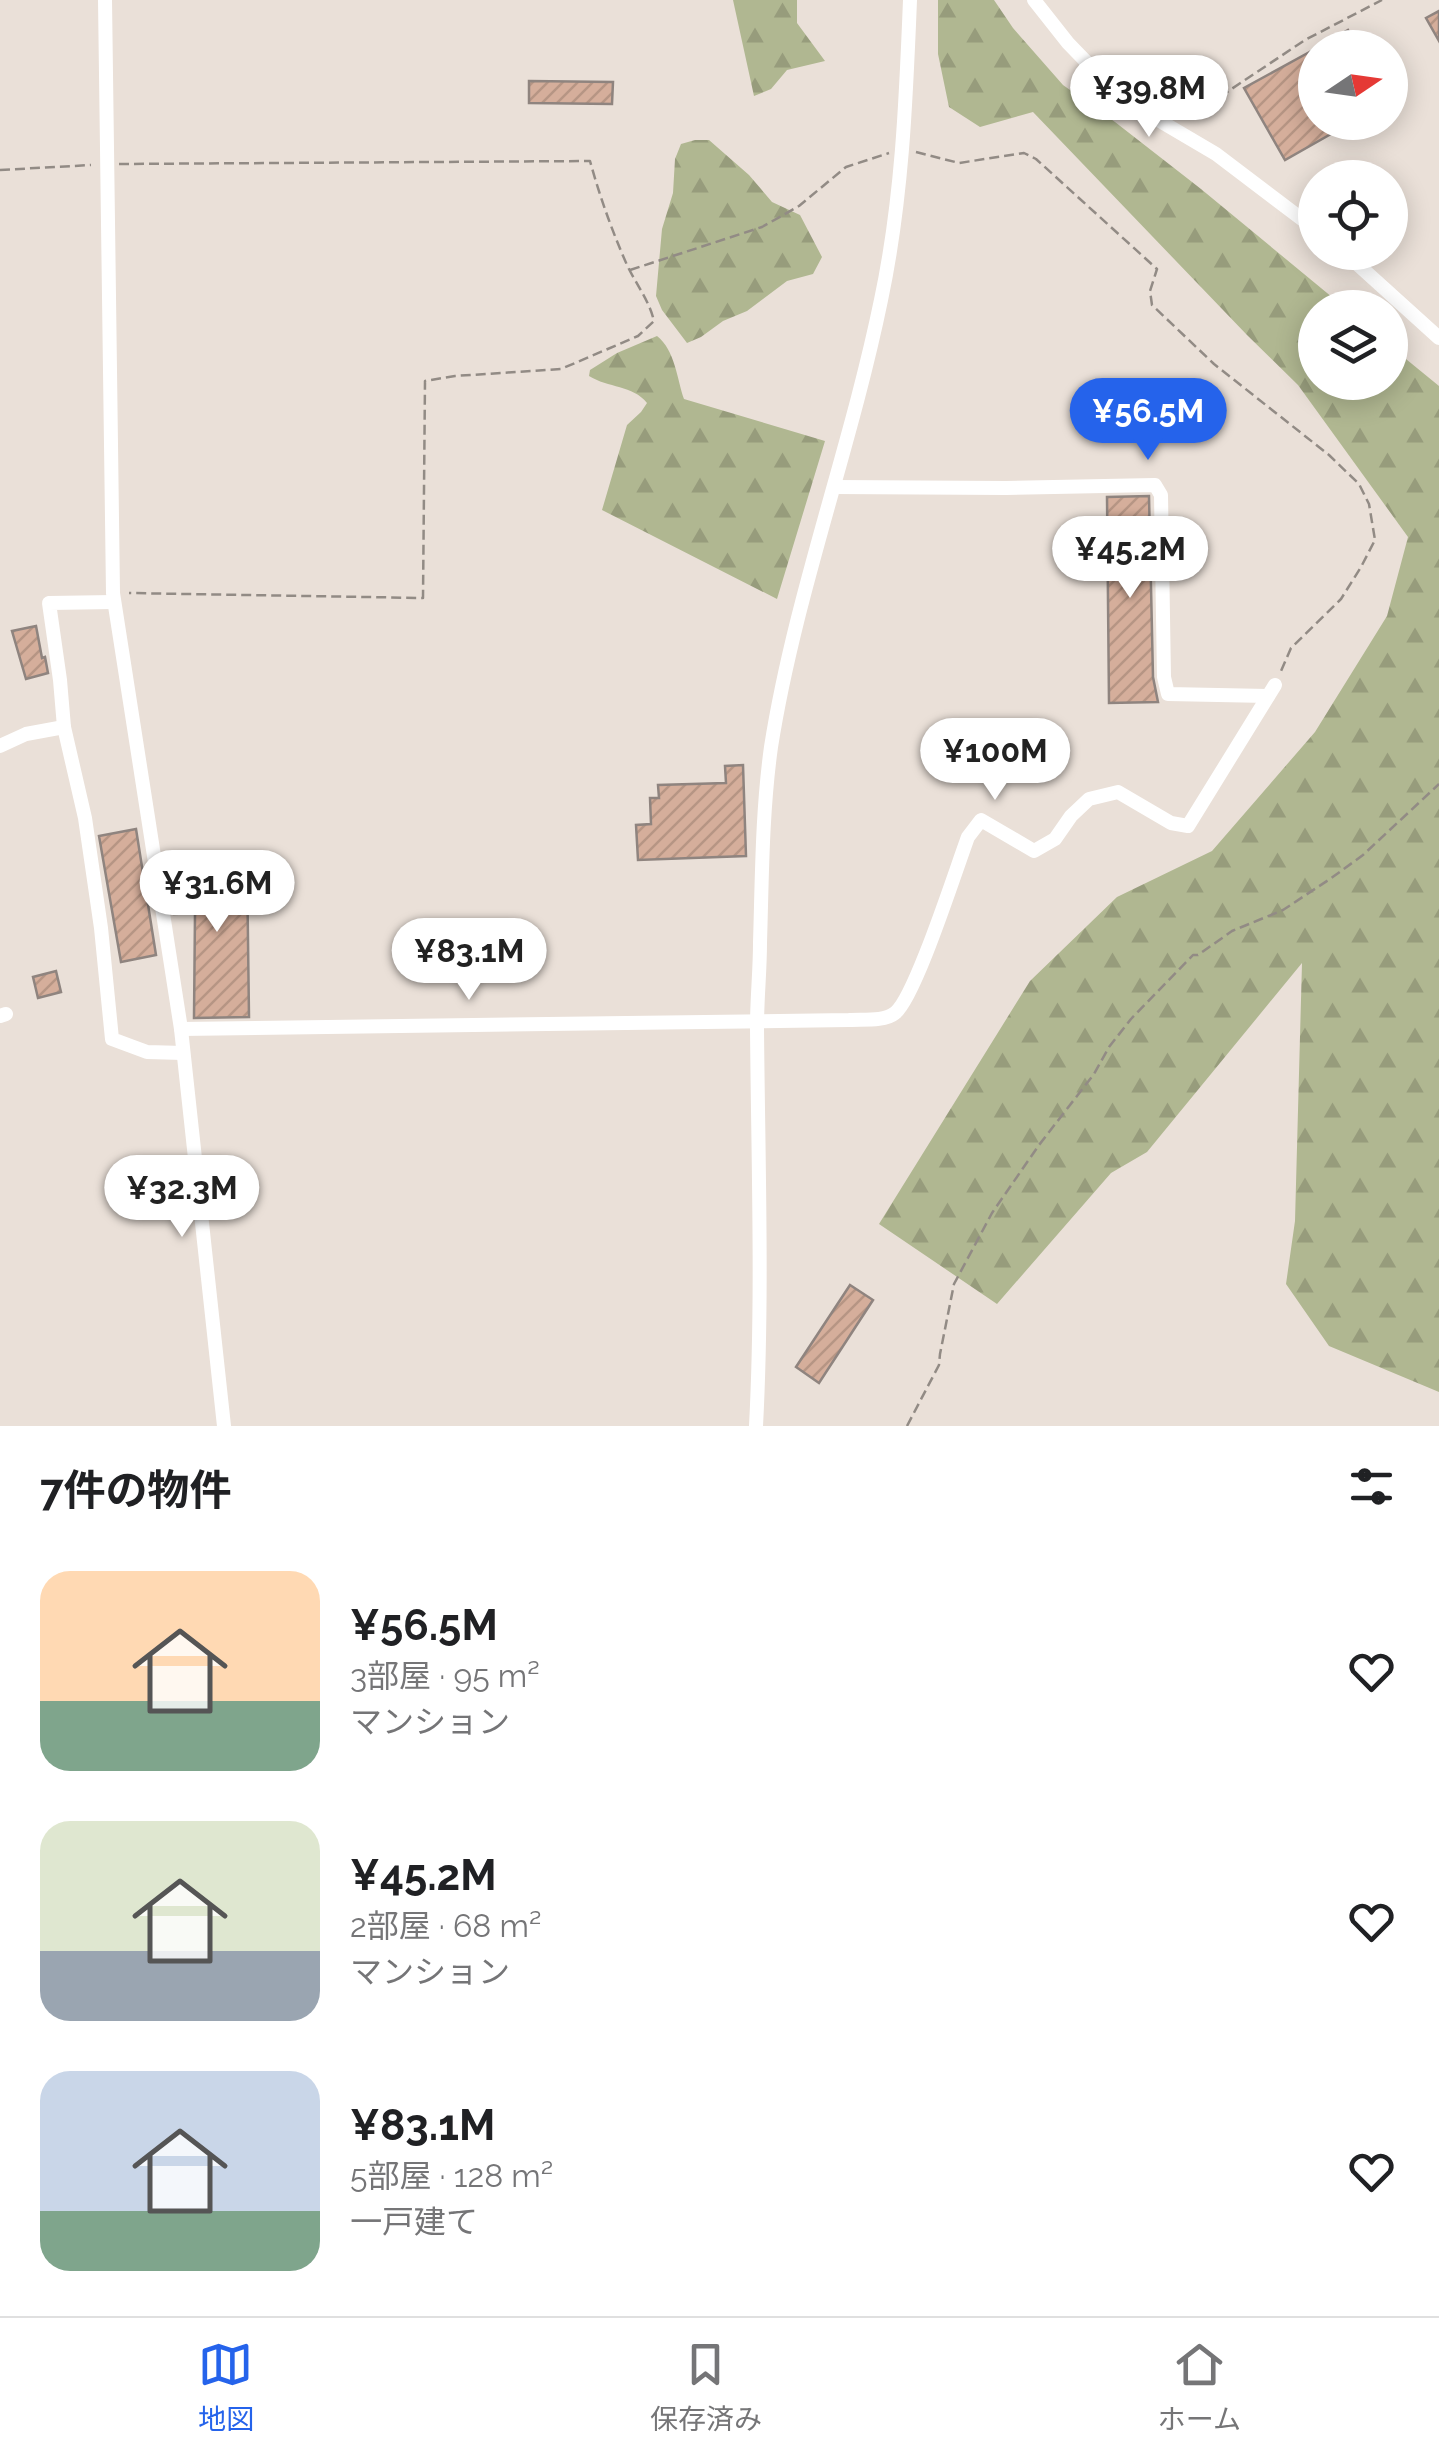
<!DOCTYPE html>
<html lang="ja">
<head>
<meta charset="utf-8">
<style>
  :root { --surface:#fff; --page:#f6f6f6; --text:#202124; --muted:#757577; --line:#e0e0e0; --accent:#2563eb }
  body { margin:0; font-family:Raleway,"Noto Sans JP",sans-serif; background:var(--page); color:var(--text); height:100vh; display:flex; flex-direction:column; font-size:38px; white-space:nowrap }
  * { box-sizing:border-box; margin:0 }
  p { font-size:32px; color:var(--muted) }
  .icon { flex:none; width:55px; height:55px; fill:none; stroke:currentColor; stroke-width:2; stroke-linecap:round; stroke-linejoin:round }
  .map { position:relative; height:1426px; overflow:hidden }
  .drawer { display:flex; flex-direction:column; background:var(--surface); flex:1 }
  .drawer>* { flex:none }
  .needle { width:65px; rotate:77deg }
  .buttons { position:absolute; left:1298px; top:30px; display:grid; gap:20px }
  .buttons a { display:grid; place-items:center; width:110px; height:110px; border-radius:50%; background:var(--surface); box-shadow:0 5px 25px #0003; font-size:50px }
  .price { position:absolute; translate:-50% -85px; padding:0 22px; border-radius:35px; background:#fff; color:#222; font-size:32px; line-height:65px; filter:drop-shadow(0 2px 5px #0008) }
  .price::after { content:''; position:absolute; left:50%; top:60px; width:30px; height:22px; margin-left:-15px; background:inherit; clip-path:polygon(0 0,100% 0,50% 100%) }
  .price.on { background:var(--accent); color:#fff }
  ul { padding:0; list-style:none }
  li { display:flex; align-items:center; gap:30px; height:250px; padding:0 40px }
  li span { display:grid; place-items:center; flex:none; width:280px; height:200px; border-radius:30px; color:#555 }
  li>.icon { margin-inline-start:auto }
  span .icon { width:120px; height:120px; fill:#fffc; stroke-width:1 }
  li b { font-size:42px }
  h2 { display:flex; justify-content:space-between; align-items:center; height:120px; padding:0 40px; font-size:42px }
  .menu { display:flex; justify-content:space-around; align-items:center; height:140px; border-top:2px solid var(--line); background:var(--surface); font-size:28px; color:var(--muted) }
  .menu a { display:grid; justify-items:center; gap:5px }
  .menu .on { color:var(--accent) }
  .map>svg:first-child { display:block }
</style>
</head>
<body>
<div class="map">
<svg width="1439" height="1426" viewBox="0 0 1439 1426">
  <defs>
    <pattern id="forest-firs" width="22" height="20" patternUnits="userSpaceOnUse" patternTransform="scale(2.5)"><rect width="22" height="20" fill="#b0b791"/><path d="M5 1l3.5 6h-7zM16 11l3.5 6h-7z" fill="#979c7c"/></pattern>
    <pattern id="building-hatch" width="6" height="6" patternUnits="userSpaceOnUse" patternTransform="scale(2.5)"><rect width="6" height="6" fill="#d5ae9b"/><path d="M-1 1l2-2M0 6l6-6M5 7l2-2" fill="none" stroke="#b69584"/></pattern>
  </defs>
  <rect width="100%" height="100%" fill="#eae0d8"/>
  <!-- forest -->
  <g fill="url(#forest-firs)">
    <path d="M733 0H797V23L825 61 787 70 771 89 754 96Z"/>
    <path d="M938 0H994L1013 28 1063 85 1115 122 1201 189 1344 307 1315 308V382H1390V346L1439 386V1392L1329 1346 1286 1284 1295 1221 1302 963 1147 1152 1111 1173 997 1304 879 1224 1030 981 1117 897 1212 851 1315 732 1387 616 1408 537 1298 385 1247 335 1033 112 980 127 949 107 938 54Z"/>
    <path d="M695 140H709L749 175 772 202 800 215 822 257 813 274 787 281 747 311 723 321 701 337 687 343 662 310 656 296 662 229 673 193 675 159 681 144Z"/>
    <path d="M657 336C675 350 677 379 684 399L825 441 777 599 602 510 627 425 641 412 647 403C633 385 608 388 589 376L590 370 617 353Z"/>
  </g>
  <!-- building -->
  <g fill="url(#building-hatch)" stroke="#8f847f" stroke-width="2.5">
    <path d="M1439 11V41L1426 18Z"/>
    <path d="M1348 30 1358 48H1317Z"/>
    <path d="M1315 49V122H1352L1285 160 1244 88Z"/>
    <path d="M529 81 613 82 612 104 529 103Z"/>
    <path d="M1149 496 1153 677 1158 702 1109 703 1107 497Z"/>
    <path d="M36 626 42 658 45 657 48 673 26 679 12 631Z"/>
    <path d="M743 765 746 856 638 860 636 825 651 824 650 798H659L658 785 726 783 725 766Z"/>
    <path d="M136 829 156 955 121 962 99 836Z"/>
    <path d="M247 862 249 1017 194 1018 195 913 174 914 173 893H176V864Z"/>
    <path d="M56 971 61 992 38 998 33 977Z"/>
    <path d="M850 1285 873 1300 819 1383 796 1367Z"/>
  </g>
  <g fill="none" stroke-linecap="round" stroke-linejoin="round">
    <!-- path -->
    <g stroke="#928b85" stroke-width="2.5" stroke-dasharray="10 5" stroke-linecap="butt">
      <path d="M1181 118 1191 116 1305 40 1382 0"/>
      <path d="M916 152 959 163 1024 153 1036 159 1157 269 1150 291 1152 305 1214 364 1329 455 1359 484 1369 504 1375 540 1361 567 1341 599 1291 648 1281 671"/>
      <path d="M119 164 590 161C600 197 612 231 627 265 636 284 649 300 654 321L638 336 561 369 455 376 425 381 423 598 129 593"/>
      <path d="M0 170 91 165"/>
      <path d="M630 270 762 227 799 206 846 167 889 153"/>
      <path d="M907 1426 939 1365 940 1354 954 1284 992 1213 1039 1145 1094 1074 1109 1047 1131 1019 1193 955H1198L1232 931 1283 910 1330 879 1363 855 1439 784"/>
    </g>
    <!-- minor -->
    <g stroke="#fff" stroke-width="14">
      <path d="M105 0 113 593 181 1029 224 1426"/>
      <path d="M1034 0 1068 43 1098 74 1160 121 1216 154 1315 229"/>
      <path d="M1344 252 1439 338"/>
      <path d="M834 487 1006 488 1155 485 1161 495 1164 677 1168 694 1268 696"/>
      <path d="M64 727 60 680 49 603 114 602"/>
      <path d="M0 746 26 734 64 727 85 818 101 928 112 1039 147 1052 183 1053"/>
      <path d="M0 1016 6 1014"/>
      <path d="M181 1029 849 1020C862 1019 884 1022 895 1013 915 998 956 869 968 837L981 820 1034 851 1055 839 1071 816 1089 799 1118 792 1171 823 1188 826 1275 685"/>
      <path d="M756 1426C763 1293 758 1159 757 1026 757 998 760 971 760 943 762 878 762 812 771 747 795 595 850 451 881 300 902 201 906 101 910 0"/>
    </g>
  </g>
</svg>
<div class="buttons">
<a><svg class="needle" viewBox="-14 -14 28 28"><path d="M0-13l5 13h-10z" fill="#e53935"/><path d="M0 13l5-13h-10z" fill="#757577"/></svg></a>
<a><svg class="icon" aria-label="locate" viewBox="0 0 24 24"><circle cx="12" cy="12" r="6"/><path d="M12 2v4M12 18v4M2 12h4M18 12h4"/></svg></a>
<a><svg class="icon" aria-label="layers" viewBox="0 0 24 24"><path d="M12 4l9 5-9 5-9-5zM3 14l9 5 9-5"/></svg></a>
</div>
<b class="price" style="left:1149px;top:140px">¥39.8M</b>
<b class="price on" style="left:1148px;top:463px">¥56.5M</b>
<b class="price" style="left:1130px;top:601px">¥45.2M</b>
<b class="price" style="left:995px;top:803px">¥100M</b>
<b class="price" style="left:217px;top:935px">¥31.6M</b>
<b class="price" style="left:469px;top:1003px">¥83.1M</b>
<b class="price" style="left:182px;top:1240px">¥32.3M</b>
</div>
<section class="drawer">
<h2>7件の物件<svg class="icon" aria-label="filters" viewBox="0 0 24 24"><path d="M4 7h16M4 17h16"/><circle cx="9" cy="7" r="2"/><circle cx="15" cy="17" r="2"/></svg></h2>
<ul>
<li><span style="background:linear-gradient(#ffd9b3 65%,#7fa58c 0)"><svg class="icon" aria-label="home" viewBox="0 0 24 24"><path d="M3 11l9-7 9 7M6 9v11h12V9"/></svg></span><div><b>¥56.5M</b><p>3部屋 · 95 m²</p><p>マンション</p></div><svg class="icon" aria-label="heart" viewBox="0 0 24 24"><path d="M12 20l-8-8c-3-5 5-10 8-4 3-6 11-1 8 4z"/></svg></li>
<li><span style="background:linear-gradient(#dfe7d0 65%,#9aa5b1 0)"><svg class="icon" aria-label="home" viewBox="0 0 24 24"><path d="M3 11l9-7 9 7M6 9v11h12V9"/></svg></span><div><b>¥45.2M</b><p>2部屋 · 68 m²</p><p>マンション</p></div><svg class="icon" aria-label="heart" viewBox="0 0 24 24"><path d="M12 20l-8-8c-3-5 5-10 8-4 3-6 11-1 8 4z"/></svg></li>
<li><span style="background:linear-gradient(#c9d6e8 70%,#7fa58c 0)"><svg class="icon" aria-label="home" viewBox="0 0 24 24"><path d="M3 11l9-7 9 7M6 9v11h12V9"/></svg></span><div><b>¥83.1M</b><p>5部屋 · 128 m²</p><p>一戸建て</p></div><svg class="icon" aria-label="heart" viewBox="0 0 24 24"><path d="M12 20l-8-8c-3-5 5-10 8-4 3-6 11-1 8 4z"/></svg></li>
</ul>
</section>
<nav class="menu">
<a class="on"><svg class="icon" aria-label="map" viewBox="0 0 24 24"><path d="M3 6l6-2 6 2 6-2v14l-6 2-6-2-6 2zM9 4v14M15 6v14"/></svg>地図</a>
<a><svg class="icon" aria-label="saved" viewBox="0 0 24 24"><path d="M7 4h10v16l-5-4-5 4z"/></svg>保存済み</a>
<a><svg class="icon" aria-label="home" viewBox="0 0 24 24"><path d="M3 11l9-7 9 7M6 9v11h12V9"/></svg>ホーム</a>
</nav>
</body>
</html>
